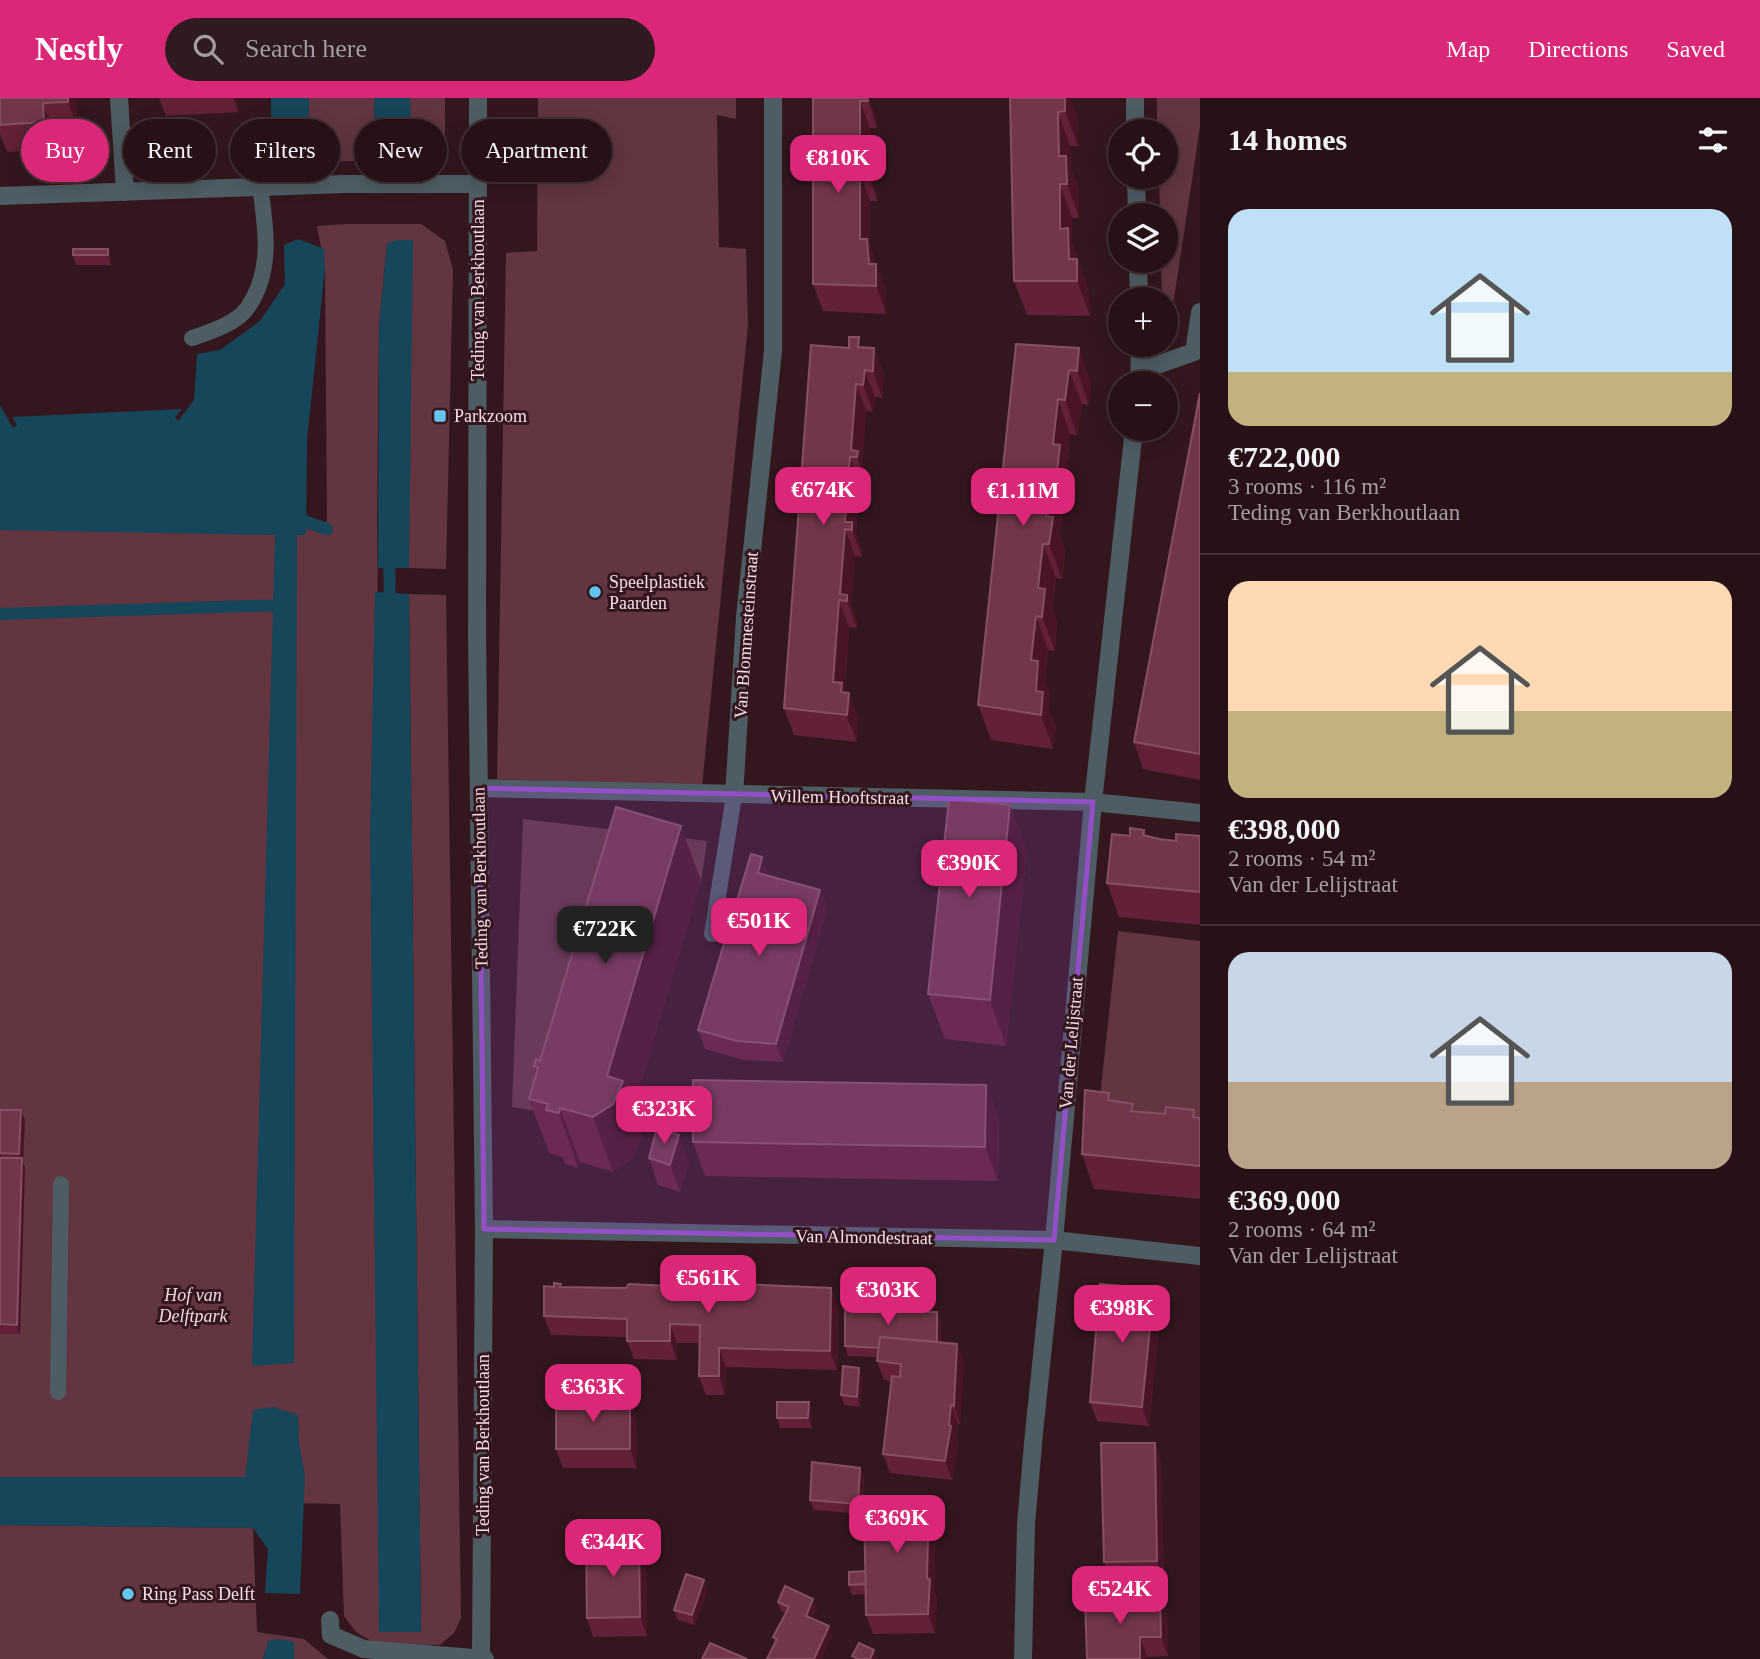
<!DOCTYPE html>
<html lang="en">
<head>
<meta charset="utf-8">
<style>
  :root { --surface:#271116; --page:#2f1a1f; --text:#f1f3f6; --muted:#a49da1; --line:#433135; --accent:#db2777 }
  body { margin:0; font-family:Georgia,serif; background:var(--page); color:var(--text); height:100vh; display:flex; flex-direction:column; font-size:26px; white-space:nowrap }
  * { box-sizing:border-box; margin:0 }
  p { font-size:23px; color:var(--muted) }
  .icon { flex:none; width:38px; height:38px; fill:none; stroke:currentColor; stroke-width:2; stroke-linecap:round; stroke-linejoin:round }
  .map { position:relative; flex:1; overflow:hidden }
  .sheet { display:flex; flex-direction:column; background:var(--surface); width:560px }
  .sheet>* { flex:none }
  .banner { position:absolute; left:21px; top:21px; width:665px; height:63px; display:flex; gap:14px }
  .tools { position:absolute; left:1108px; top:21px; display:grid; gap:14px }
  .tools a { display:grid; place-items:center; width:70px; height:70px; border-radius:50%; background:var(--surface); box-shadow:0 4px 18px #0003,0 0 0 2px var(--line); font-size:35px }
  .price { position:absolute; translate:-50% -60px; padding:0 16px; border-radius:14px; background:var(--accent); color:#fff; font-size:23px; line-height:46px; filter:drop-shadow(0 2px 4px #0008) }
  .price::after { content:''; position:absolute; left:50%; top:42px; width:21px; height:16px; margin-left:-10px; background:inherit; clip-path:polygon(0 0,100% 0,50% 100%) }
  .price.current { background:#222; color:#fff }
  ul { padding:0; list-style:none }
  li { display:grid; align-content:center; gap:14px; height:371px; padding:0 28px }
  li+li { border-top:2px solid var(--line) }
  li span { display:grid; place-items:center; height:217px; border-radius:21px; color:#555 }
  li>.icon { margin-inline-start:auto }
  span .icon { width:126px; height:126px; fill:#fffc; stroke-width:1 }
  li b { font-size:30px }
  h2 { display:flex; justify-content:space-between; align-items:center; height:84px; padding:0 28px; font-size:30px }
  .pill { padding:0 24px; border-radius:32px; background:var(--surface); box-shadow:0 4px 18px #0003,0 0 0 2px var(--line); font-size:24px; line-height:63px }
  .pill.current { background:var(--accent); color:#fff }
  header { display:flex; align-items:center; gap:42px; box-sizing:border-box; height:98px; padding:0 35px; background:var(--accent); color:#fff }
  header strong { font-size:33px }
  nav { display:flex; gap:38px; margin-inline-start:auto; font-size:24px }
  .search { width:490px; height:63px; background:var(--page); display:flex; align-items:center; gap:18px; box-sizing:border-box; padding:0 24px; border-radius:38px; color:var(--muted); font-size:26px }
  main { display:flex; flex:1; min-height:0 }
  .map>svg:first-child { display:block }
</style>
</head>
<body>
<header>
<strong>Nestly</strong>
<div class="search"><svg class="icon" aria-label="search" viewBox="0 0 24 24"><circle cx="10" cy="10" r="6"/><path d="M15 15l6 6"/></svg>Search here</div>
<nav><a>Map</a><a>Directions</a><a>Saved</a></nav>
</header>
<main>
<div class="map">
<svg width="1200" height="1561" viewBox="0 0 1200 1561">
  <rect width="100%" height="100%" fill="#34171e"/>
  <!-- green -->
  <g fill="#623540">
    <path d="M309 0H374L375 42 410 44V0H445V61L308 64Z"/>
    <path d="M538 0H736V21L717 17 719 149 746 151 748 227 702 688 497 681 506 155 537 153Z"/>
    <path d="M1157 0H1200V29L1173 207H1166V201H1162L1161 163H1166V117H1160L1159 79H1166V33H1157Z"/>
    <path d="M345 126H421L445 143 453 172 446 471 409 470 408 411 387 145 379 229 377 424 388 1406 421 1534 409 496 446 497 461 1520 454 1535 440 1547 376 1546 356 1534 344 1518 340 1406 0 1400V421L327 424 325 170 317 128Z"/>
    <path d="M523 721 707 743 701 783 560 1017 512 1009Z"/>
    <path d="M1118 833 1200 843V1020L1099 1008Z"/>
    <path d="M0 1427 253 1430 257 1534 304 1541 328 1561H294V1545L269 1542 263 1561H0Z"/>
  </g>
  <!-- water -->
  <g fill="#164659">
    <path d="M271 0H309V34L271 31Z"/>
    <path d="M374 0H410L411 44 375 42Z"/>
    <path d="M298 141 324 151 325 170 307 342 306 437H297L294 1265 252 1268 275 437 0 432V307L13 330 17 327 12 319 182 311 175 319 178 323 194 302 197 256 220 252 260 223 285 186 284 147Z"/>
    <path d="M397 142H413L409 470H378L379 229 387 145Z"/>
    <path d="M375 494 409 496 421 1534H379L370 735Z"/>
    <path d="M273 1309 298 1317 299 1345 305 1378 300 1496 265 1495 268 1451 253 1430 0 1427V1379H245L253 1312Z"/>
    <path d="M280 1541 294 1544V1561H263L269 1542Z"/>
  </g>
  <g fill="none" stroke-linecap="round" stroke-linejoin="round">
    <!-- stream -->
    <g stroke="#164659" stroke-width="12">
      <path d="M292 419 327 431"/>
      <path d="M389 453 390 512"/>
      <path d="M0 516 283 507"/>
    </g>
    <!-- service -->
    <g stroke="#4e5d64" stroke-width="16">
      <path d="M192 240C210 234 238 225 248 209 273 173 266 129 260 89"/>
      <path d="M712 836 734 698"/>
      <path d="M58 1294 61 1086"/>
    </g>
    <!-- minor -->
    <g stroke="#4e5d64" stroke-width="18">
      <path d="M119 0 125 94"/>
      <path d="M478 0 477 537 484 1131 481 1559"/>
      <path d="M1135 0V33"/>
      <path d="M1136 79 1137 117"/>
      <path d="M0 98 344 86H478"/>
      <path d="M1138 163 1139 201"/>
      <path d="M1140 273 1194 254 1200 214"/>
      <path d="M1139 285 1140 247"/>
      <path d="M479 690 1093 704 1200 715"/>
      <path d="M734 698 745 519 773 253V0"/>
      <path d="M484 1131 1054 1142 1200 1158"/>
      <path d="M330 1522 331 1537 364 1551 485 1561"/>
      <path d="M1023 1561 1026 1426 1034 1335 1054 1142 1093 704 1134 331"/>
    </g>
  </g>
  <!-- wall -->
  <g fill="#622138">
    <path d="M0 0H76L78 31 53 33 54 51 7 54 0 36Z"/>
    <path d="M159 0H237L238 14 166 18Z"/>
    <path d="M813 0H870V4L877 24V30H870V76L877 96V103H870V149L886 193V216L823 213 813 186Z"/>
    <path d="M1010 0H1070L1078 20V48H1070L1071 70 1079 92V120H1072V144L1089 195 1090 218 1027 217 1014 183Z"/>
    <path d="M108 151 111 161V167H76L73 157Z"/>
    <path d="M1016 246 1079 250 1091 285 1089 307 1082 306 1077 337 1070 336 1067 366 1073 381 1070 408H1063L1060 438 1065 453 1062 481 1056 480 1052 511 1057 525 1055 553 1048 552 1045 582 1050 597 1049 611 1056 628 1053 651 991 642 978 607Z"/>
    <path d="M863 249 874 250 884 277 882 300 875 299 873 314 866 313 862 364 868 380 867 386H860L856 435 862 452V459L855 458 851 508 857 524V530L849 529 845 592 846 595H849L858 622 857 644 794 637 784 610 849 250Z"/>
    <path d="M1200 295V682L1143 671 1134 644Z"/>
    <path d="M1010 707 1027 753 1006 948 945 941 928 896Z"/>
    <path d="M1144 732 1146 738 1159 741 1176 743 1200 738V827L1119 819 1107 785 1130 738Z"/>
    <path d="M762 759 769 778 820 792 827 811 783 964 744 962 705 951 698 932Z"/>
    <path d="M701 783 633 1012 643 1037 632 1061 613 1074 580 1064 578 1070 565 1066 563 1059 549 1055 529 1001 536 975 534 968 540 963Z"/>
    <path d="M986 987 999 1021 998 1083 705 1078 693 1044Z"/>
    <path d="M1109 995 1111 1003 1136 1013 1200 1020V1101L1094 1091 1082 1056Z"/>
    <path d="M0 1012 25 1022 23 1064 25 1070 20 1236H0Z"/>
    <path d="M649 1060 689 1064 680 1094 658 1087Z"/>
    <path d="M561 1186 562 1189 838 1209 837 1272 726 1269 725 1297H706L699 1278 700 1245H677V1262L634 1261 627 1243V1239L551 1237 544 1218 554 1189Z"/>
    <path d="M1154 1191 1161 1210 1149 1328 1097 1323 1090 1304Z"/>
    <path d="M941 1223V1244L957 1246 964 1264 960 1326H958L956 1341 958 1347 952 1382 890 1375 883 1356 891 1283 884 1282 877 1263V1259L848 1258 845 1248Z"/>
    <path d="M863 1280 860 1309 844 1307 841 1297Z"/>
    <path d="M812 1314V1330H780L777 1320Z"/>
    <path d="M636 1320 637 1370H563L556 1351Z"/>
    <path d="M1161 1363 1164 1482 1111 1483 1104 1464Z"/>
    <path d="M860 1370 864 1380 862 1416 814 1412 810 1402Z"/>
    <path d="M929 1402 936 1421 934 1493 937 1499 935 1535 873 1536 866 1517V1496L852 1497 849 1487 865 1473Z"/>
    <path d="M639 1442 646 1460 647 1538 593 1539 587 1520Z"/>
    <path d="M704 1482 707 1492 695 1527 678 1522 674 1512Z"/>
    <path d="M1160 1499 1167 1518 1168 1558 1087 1561Z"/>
    <path d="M778 1504 817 1511 812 1521 832 1538 775 1545 773 1539 785 1515 781 1513Z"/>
  </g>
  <!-- shaded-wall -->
  <g fill="#491526">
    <path d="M68 0H76L78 31 68 4Z"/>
    <path d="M233 0H237L238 14Z"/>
    <path d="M862 0H870V4L877 24V30L868 3Z"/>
    <path d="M1063 0H1070L1078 20V48L1065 13Z"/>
    <path d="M860 3 870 30V76L877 96V103L868 76 860 69Z"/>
    <path d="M43 5 53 33 54 51 44 24Z"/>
    <path d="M1058 14 1070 48 1071 70 1079 92V120L1067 86 1059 58Z"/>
    <path d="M860 75 870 103V149L886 193V216L860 141Z"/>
    <path d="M1060 86 1072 120V144L1089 195 1090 218 1069 161 1060 131Z"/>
    <path d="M108 151 111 161V167L108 157Z"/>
    <path d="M874 250 884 277 882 300 873 273Z"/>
    <path d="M1079 250 1091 285 1089 307 1077 273Z"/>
    <path d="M865 272 875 299 873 314 863 287Z"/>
    <path d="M1069 272 1082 306 1077 337 1065 302Z"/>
    <path d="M856 286 866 313 862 364 868 380 867 386 857 359 851 352Z"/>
    <path d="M1058 301 1070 336 1067 366 1073 381 1070 408 1057 374 1053 346Z"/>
    <path d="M850 359 860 386 856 435 862 452V459L852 432 845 424Z"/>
    <path d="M1051 373 1063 408 1060 438 1065 453 1062 481 1049 446 1046 418Z"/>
    <path d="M845 431 855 458 851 508 857 524V530L847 503 840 496Z"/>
    <path d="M1043 446 1056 480 1052 511 1057 525 1055 553 1042 519 1038 490Z"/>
    <path d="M839 502 849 529 845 592 848 601 849 595 858 622 857 644 833 584Z"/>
    <path d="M1036 518 1048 552 1045 582 1050 597 1049 611 1056 628 1053 651 1041 617 1031 562Z"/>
    <path d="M1010 707 1027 753 1006 948 990 902Z"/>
    <path d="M681 728 701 783 633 1012 643 1037 632 1061 613 1074 593 1019 607 978Z"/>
    <path d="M762 759 769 778 758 775Z"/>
    <path d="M820 792 827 811 783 964 776 946Z"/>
    <path d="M986 987 999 1021 998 1083 985 1049Z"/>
    <path d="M560 1010 580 1064 578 1070 559 1015Z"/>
    <path d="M21 1012 25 1022 23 1064 25 1070 20 1236 17 1227 21 1062 19 1056Z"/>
    <path d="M679 1037 689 1064 680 1094 670 1067Z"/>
    <path d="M831 1190 838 1209 837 1272 830 1253Z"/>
    <path d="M1154 1191 1161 1210 1149 1328 1142 1309Z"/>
    <path d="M937 1214 941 1223 940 1262 937 1253Z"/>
    <path d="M670 1226 677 1245V1262L670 1243Z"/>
    <path d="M957 1246 964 1264 960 1326 954 1308Z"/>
    <path d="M719 1250 726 1269 725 1297 719 1278Z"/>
    <path d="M859 1270 863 1280 860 1309 857 1299Z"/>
    <path d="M630 1301 636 1320 637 1370 630 1351Z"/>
    <path d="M809 1304 812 1314V1330L808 1320Z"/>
    <path d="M951 1307 958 1326 956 1341 958 1347 952 1382 945 1363Z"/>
    <path d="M1155 1345 1161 1363 1164 1482 1157 1463Z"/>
    <path d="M860 1370 864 1380 862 1416 858 1406Z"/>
    <path d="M926 1398 936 1421 934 1493 937 1499 935 1535 928 1516Z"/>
    <path d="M639 1442 646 1460 647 1538 640 1519Z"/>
    <path d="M704 1482 707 1492 695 1527 692 1517Z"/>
    <path d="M1160 1499 1167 1518 1168 1558 1161 1539Z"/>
    <path d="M813 1501 817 1511 809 1528 806 1518Z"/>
    <path d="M829 1528 832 1538 822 1561H814Z"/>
    <path d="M1140 1539 1147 1558V1561H1140Z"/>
    <path d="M874 1552 878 1561H870Z"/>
  </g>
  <!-- building -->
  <g fill="#72364a" stroke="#865062" stroke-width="2">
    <path d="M0 0H68V4L43 5 44 24 0 27Z"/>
    <path d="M813 0H867L868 3H860V69H867L868 76 860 75V141H867L869 166H876V188L813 186Z"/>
    <path d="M1010 0H1065V13L1058 14 1059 58H1066L1067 86H1060V131L1068 130 1069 161H1077V183H1014Z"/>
    <rect x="73" y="151" width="35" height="6"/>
    <path d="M849 239H859L858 249 874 250 873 273 865 272 863 287 856 286 851 352 858 353 857 359H850L845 424H852V432L845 431 840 496 847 497V503L839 502 833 584 842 585 841 594 849 595 847 617 784 610 811 247 849 250Z"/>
    <path d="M1016 246 1079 250 1077 273 1069 272 1065 302 1058 301 1053 346 1060 347 1057 374 1051 373 1046 418 1053 419 1049 446H1043L1038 490 1045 491 1042 519 1036 518 1031 562 1038 563 1036 593 1043 594 1041 617 978 607Z"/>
    <path d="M1200 295V656L1134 644Z"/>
    <path d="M949 701 1010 707 990 902 928 896Z"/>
    <path d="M616 709 681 728 607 978 623 983 613 1006 593 1019 560 1010 559 1015 546 1012 548 1006 529 1001 538 970 534 968 536 961 540 963Z"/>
    <path d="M1130 730 1144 732 1143 737 1159 741 1176 743V736L1200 738V794L1107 785 1112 736 1130 738Z"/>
    <path d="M751 756 762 759 758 775 820 792 776 946 737 943 698 932Z"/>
    <path d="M693 982 986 987 985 1049 693 1044Z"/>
    <path d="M1085 992 1109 995 1108 1002 1133 1006 1131 1013 1165 1016 1166 1009 1194 1012 1193 1019 1200 1020V1068L1082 1056Z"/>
    <path d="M0 1012H21L19 1056 0 1055Z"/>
    <path d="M657 1030 679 1037 670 1067 649 1060Z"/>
    <path d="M0 1060H22L17 1227 0 1226Z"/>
    <path d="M554 1185 561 1186 560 1189 626 1190 629 1186 712 1190 718 1185 831 1190 830 1253 719 1250V1278H699L700 1227 670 1226V1243H627V1221L544 1218V1188L554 1189Z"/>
    <path d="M1100 1186 1154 1191 1142 1309 1090 1304Z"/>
    <path d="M845 1212 937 1214V1244L880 1239 879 1250 845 1248Z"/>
    <path d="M880 1239 957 1246 954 1308 951 1307 949 1327 951 1328 945 1363 883 1356 892 1278 900 1279 901 1266 877 1263Z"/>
    <path d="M843 1268 859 1270 857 1299 841 1297Z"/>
    <rect x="556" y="1301" width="74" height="50"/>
    <path d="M777 1304H809L808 1320H777Z"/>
    <path d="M1101 1345H1155L1157 1463 1104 1464Z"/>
    <path d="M812 1364 860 1370 858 1406 810 1402Z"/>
    <path d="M926 1398V1403L929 1402 927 1480 930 1481 928 1516 866 1517 864 1399Z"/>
    <path d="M586 1441 639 1442 640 1519 587 1520Z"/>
    <path d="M865 1473 866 1486 849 1487V1474Z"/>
    <path d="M686 1476 704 1482 692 1517 674 1512Z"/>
    <path d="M785 1488 813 1501 806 1518 829 1528 814 1561H767L777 1541 773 1539 789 1509 778 1504Z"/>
    <path d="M1160 1499 1161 1539H1140V1561H1087L1085 1500Z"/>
    <path d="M710 1545 747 1561H702Z"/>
    <path d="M859 1545 874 1552 870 1561H858L852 1558Z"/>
  </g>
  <!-- marked area -->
  <path fill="#9350c6" fill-opacity="0.2" stroke="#9350c6" stroke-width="5" stroke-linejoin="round" d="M479 690 1093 704 1054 1142 484 1131Z"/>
  <!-- markers -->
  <g fill="#64c5ee" stroke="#34171e" stroke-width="2.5">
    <rect x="433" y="311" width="14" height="14" rx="3.5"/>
    <circle cx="595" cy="494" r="7"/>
    <circle cx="128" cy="1496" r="7"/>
  </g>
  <g text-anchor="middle" stroke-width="6" stroke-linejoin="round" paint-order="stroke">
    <!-- street labels -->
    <g font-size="18" fill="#f5dfe4" stroke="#34171e">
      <text transform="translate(478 192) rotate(-90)" y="6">Teding van Berkhoutlaan</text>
      <text transform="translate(746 537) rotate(-86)" y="6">Van Blommesteinstraat</text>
      <text transform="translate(840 699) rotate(1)" y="6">Willem Hooftstraat</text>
      <text transform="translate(480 780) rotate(-91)" y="6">Teding van Berkhoutlaan</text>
      <text transform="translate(1071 945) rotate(-85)" y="6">Van der Lelijstraat</text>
      <text transform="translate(864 1139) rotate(1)" y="6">Van Almondestraat</text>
      <text transform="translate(483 1347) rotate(-90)" y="6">Teding van Berkhoutlaan</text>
    </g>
    <!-- poi labels -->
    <g font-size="18" fill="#f5dfe4" stroke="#34171e" text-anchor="start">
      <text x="454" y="324">Parkzoom</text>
      <text x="609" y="490">Speelplastiek<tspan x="609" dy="21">Paarden</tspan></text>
      <text x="142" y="1502">Ring Pass Delft</text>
    </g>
    <!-- park labels -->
    <g font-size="18" font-style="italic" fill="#f0d9de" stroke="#34171e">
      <text x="193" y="1203">Hof van<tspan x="193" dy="21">Delftpark</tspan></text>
    </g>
  </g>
</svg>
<div class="tools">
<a><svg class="icon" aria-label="locate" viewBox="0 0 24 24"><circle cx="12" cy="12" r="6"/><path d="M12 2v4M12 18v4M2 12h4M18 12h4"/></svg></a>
<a><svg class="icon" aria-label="layers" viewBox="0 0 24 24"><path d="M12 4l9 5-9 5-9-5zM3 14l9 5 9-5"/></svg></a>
<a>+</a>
<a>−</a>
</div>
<b class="price" style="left:838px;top:97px">€810K</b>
<b class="price" style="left:823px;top:429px">€674K</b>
<b class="price" style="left:1023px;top:430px">€1.11M</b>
<b class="price" style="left:969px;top:802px">€390K</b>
<b class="price" style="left:759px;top:860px">€501K</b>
<b class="price current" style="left:605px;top:868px">€722K</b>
<b class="price" style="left:664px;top:1048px">€323K</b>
<b class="price" style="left:708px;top:1217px">€561K</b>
<b class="price" style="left:888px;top:1229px">€303K</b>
<b class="price" style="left:1122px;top:1247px">€398K</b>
<b class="price" style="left:593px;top:1326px">€363K</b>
<b class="price" style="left:897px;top:1457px">€369K</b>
<b class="price" style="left:613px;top:1481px">€344K</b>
<b class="price" style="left:1120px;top:1528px">€524K</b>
<div class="banner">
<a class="pill current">Buy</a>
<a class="pill">Rent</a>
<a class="pill">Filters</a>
<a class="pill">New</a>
<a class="pill">Apartment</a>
</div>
</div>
<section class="sheet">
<h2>14 homes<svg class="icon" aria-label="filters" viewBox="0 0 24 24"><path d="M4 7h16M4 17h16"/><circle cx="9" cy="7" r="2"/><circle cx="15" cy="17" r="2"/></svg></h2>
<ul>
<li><span style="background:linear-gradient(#bfe0f5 75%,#c2b280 0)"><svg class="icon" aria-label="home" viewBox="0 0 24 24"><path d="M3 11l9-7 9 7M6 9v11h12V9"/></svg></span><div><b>€722,000</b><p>3 rooms · 116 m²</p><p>Teding van Berkhoutlaan</p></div></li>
<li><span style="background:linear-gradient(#ffd9b3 60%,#c2b280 0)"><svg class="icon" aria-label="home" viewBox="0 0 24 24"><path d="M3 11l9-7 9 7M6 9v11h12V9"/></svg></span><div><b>€398,000</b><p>2 rooms · 54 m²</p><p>Van der Lelijstraat</p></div></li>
<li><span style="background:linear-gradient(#c9d6e8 60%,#b9a48a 0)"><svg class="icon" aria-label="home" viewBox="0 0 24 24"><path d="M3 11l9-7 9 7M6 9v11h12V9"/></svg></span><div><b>€369,000</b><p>2 rooms · 64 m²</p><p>Van der Lelijstraat</p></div></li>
</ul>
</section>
</main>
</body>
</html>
